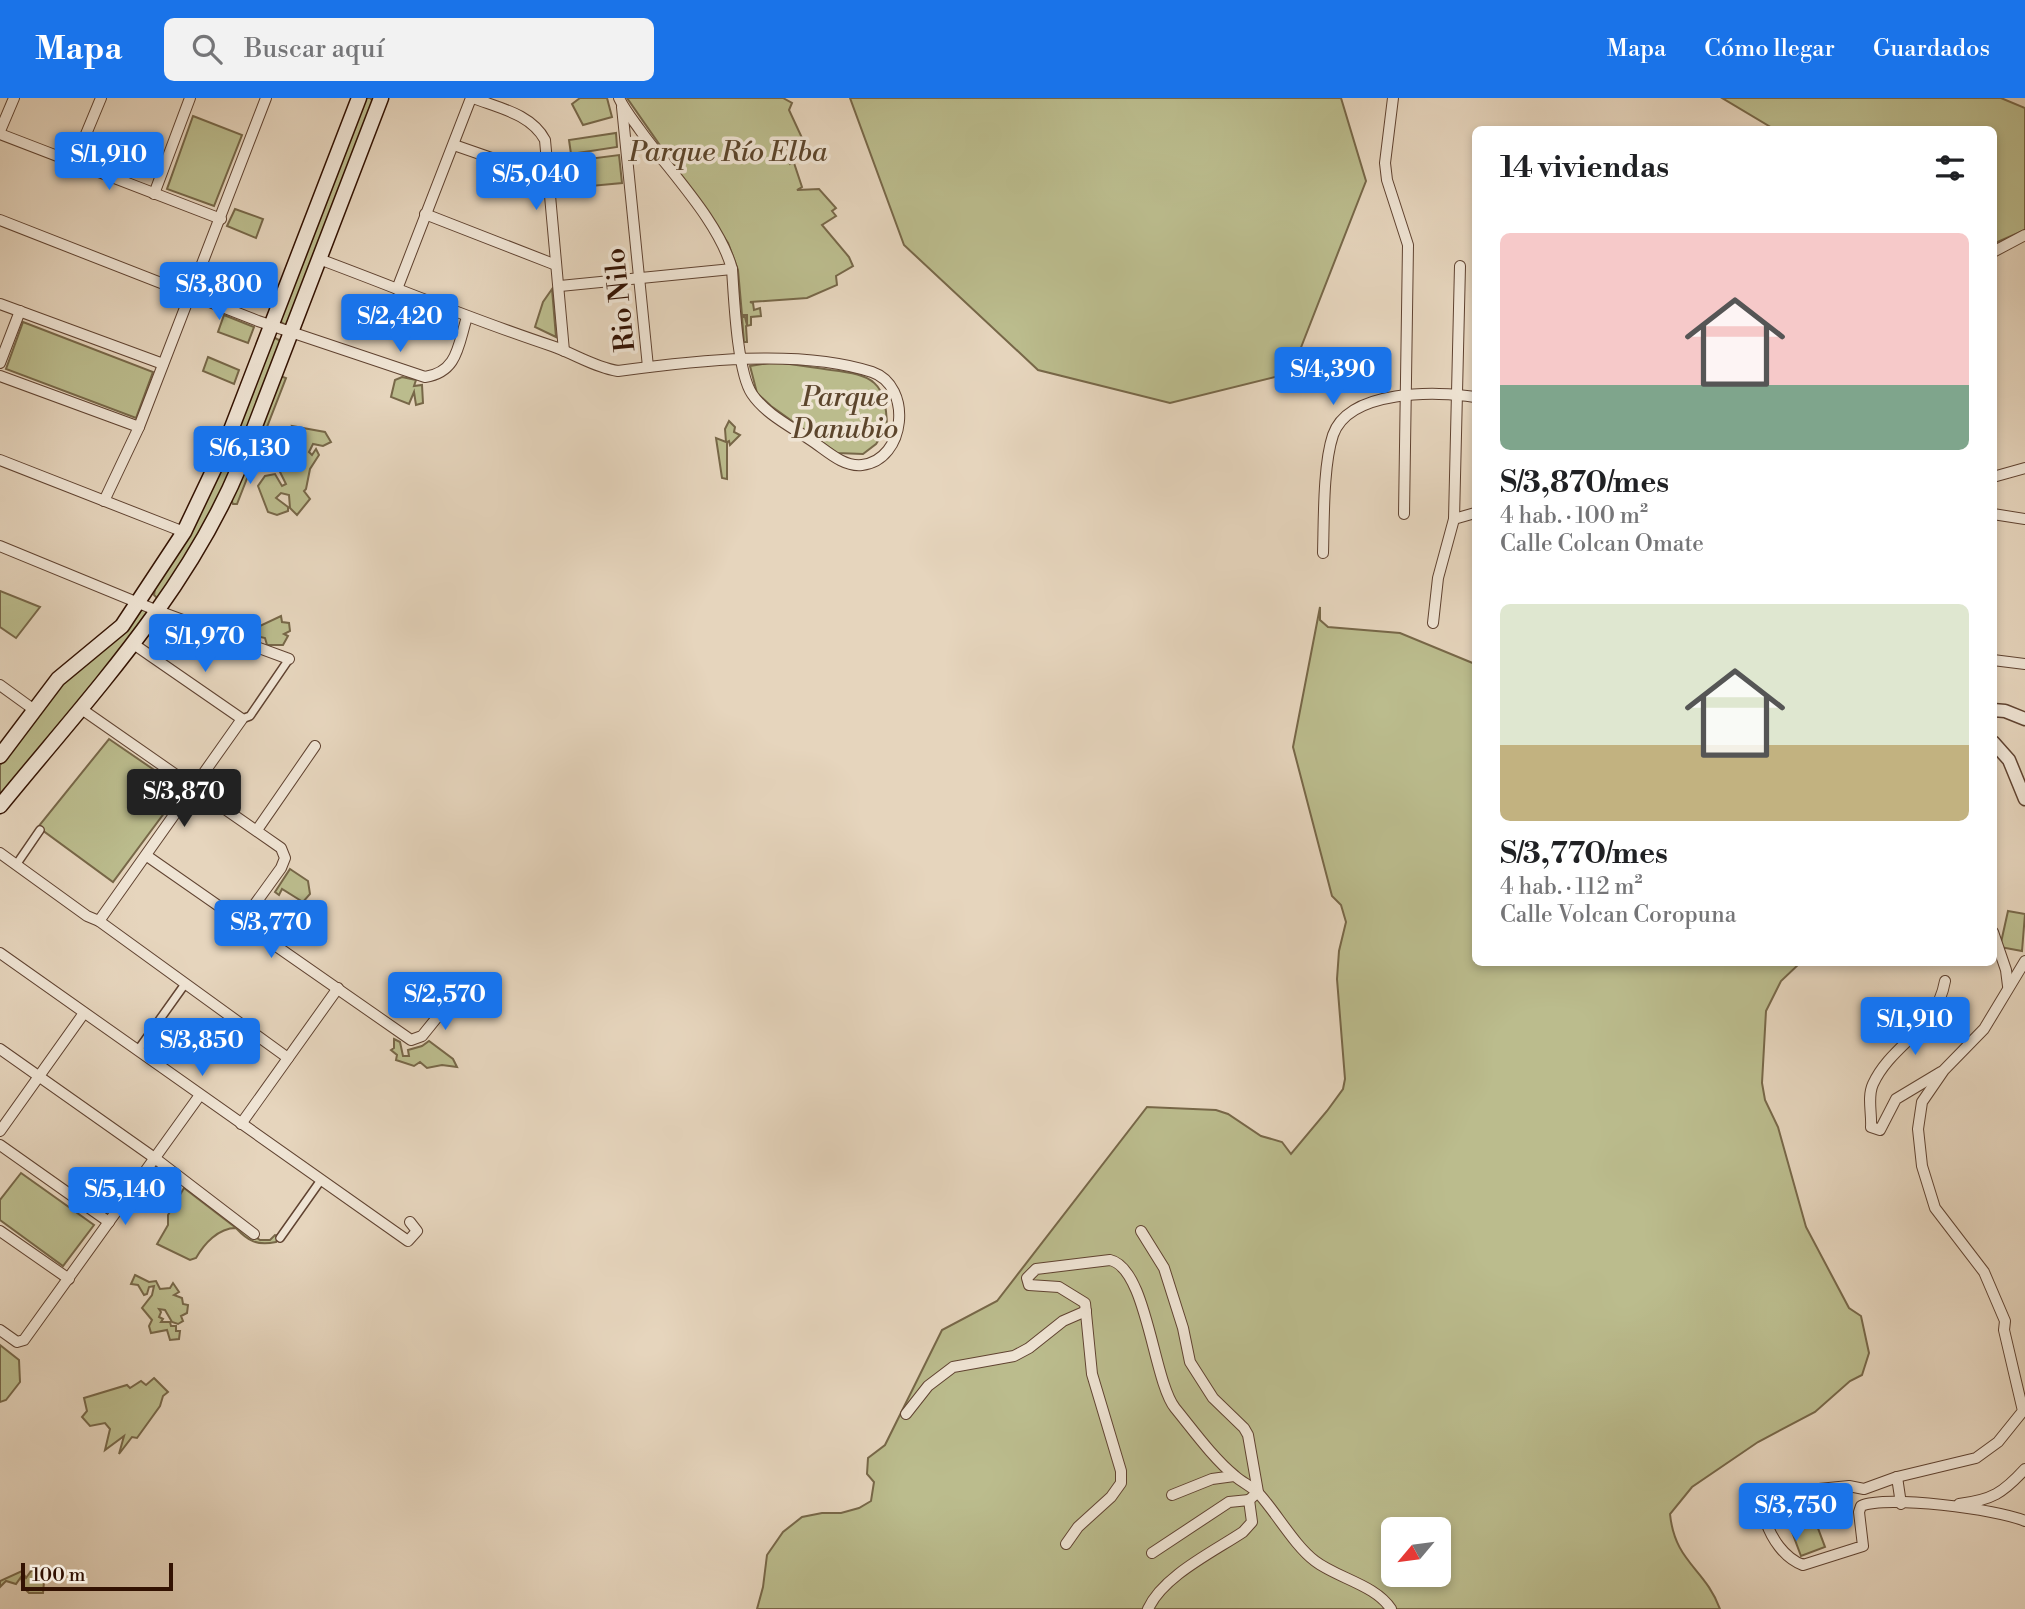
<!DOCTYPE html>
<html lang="es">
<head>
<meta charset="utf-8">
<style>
  :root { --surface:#fff; --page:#f2f2f2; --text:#202124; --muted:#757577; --accent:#1a73e8 }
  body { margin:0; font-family:"Libre Bodoni",serif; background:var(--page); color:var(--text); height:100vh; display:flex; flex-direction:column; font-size:26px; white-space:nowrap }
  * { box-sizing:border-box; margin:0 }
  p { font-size:23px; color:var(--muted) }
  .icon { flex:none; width:38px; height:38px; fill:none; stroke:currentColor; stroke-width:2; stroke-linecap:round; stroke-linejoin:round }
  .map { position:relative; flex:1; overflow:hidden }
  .details { position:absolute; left:1472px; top:28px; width:525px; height:840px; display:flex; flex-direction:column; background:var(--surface); border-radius:10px; box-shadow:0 4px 10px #0003 }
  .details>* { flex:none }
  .needle { width:46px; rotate:241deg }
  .tools { position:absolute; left:1381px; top:1419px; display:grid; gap:14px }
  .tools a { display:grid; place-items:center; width:70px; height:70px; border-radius:10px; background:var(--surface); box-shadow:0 4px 10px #0003; font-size:35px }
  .scale { position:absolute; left:21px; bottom:18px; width:152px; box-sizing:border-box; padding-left:7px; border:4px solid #331202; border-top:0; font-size:19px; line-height:24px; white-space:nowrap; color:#331202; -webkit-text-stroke:5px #efe4d4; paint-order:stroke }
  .price { position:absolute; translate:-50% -60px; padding:0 16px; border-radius:7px; background:var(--accent); color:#fff; font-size:23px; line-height:46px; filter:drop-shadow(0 2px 4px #0008) }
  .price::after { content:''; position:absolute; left:50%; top:42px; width:21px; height:16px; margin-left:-10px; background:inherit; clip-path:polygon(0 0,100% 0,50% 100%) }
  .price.active { background:#222; color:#fff }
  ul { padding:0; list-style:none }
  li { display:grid; align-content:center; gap:14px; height:371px; padding:0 28px }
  li span { display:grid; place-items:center; height:217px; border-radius:10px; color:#555 }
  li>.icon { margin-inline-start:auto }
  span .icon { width:126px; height:126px; fill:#fffc; stroke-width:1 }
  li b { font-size:30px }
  h2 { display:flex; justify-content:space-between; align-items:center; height:84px; padding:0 28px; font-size:30px }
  header { display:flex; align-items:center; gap:42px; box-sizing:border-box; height:98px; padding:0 35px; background:var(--accent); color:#fff }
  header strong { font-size:33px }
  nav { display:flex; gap:38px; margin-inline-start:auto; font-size:24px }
  .search { width:490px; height:63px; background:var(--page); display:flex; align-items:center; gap:18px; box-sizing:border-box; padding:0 24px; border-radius:10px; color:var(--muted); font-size:26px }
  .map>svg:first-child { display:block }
</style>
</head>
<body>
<header>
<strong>Mapa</strong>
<div class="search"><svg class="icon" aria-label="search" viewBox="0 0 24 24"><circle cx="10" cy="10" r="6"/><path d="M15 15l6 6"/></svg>Buscar aquí</div>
<nav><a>Mapa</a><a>Cómo llegar</a><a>Guardados</a></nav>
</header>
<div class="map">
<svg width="2025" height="1511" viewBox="0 0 2025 1511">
  <rect width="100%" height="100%" fill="#e6d5bd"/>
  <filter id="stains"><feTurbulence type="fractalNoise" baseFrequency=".00286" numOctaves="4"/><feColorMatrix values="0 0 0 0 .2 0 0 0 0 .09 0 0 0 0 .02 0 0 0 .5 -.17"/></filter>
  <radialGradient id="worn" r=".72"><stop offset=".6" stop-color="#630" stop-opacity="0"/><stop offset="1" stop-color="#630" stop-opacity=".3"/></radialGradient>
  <!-- green -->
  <g fill="#bbbc8d" stroke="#776748" stroke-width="2" fill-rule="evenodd">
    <path d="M365 0H370L374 4 288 226 285 227 279 222Z"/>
    <path d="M580 0H607L612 19 583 27 572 6Z"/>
    <path d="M627 0H783L792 5 789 12 803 42 783 52 790 66 794 65 802 89 797 92 819 91 836 110 832 113 836 118 822 127 849 159 853 168 836 178 837 187 807 200 750 204 753 205 754 212 760 210 761 218 751 219V227L746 228 747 244H744L742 219H745L747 227V217H742L738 172 728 145Z"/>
    <path d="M850 0H1341L1366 83 1291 275 1170 305 1038 272 904 147Z"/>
    <path d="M1722 0H2001L2025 10V132L1993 146V32L1774 31Z"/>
    <path d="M193 18 242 37 214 108 167 91Z"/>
    <path d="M616 35 617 49 571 56 569 42Z"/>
    <path d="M619 57 622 85 591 88 588 61Z"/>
    <path d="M235 111 263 121 256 140 227 128Z"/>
    <path d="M552 191 556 239 535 229 543 204Z"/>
    <path d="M224 217 254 229 248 245 218 234Z"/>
    <path d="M23 224 153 274 136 320 6 271Z"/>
    <path d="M273 239 281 243 227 385 203 433 161 500H157L154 497 155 491Z"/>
    <path d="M208 259 239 272 234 286 203 273Z"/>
    <path d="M776 264C794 267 813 269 831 272 873 277 886 283 887 329L876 346 863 356 837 355 771 308 757 295 750 268Z"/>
    <path d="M280 278 286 280 237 406H233L231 401Z"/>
    <path d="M402 279 416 282 414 288 422 287 423 305 416 307 414 294 409 306 391 299 395 282Z"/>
    <path d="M729 323 735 329 734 334 740 337 730 347 729 343 727 344V381L722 380 716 340 726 344 725 331Z"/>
    <path d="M292 328 325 334 331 344 323 348 313 346 309 354 312 357 316 351 319 357 310 371 306 391 304 393 310 401 297 417 290 410 289 397 281 395 276 400 288 409V413L277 417 268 414 258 388 265 378 275 376 282 388 286 386 278 370 277 350 298 355V344L302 340 295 337Z"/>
    <path d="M0 493 40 509 16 540 0 529Z"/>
    <path d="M1320 509V522L1328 529 1400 535 1475 566V864L1800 865 1781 883 1766 913 1762 985 1765 1002 1778 1029 1806 1129 1849 1210 1861 1218 1869 1255 1862 1277 1850 1283 1815 1314 1758 1344 1692 1389 1670 1416C1675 1465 1705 1470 1720 1511H757L763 1489 767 1457 783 1434 802 1419 822 1415H841L859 1410 871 1403 874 1384 867 1376 868 1360 885 1347 942 1232 997 1203 1147 1009 1216 1012 1228 1016 1261 1038 1282 1044 1291 1056 1327 1013 1343 991 1345 981 1337 881 1339 853 1346 824 1341 807 1332 798 1293 649ZM1393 1432H1438V1477H1393Z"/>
    <path d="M140 512H146L148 518 0 700V667L46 602Z"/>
    <path d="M281 518 282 524 289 525 290 533 284 536 288 538 283 547H267L265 540 256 538 253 527 260 528Z"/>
    <path d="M109 641 182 691 113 784 38 729Z"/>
    <path d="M290 771 308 783 310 796 303 804 282 791 279 797 275 794Z"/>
    <path d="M2008 813 2025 816 2022 853 2000 849Z"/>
    <path d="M394 941 400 944 403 958H409L408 952 422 948 429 943 453 961 457 969 442 967 427 970 420 964 414 968 396 962 397 957 391 952 394 950Z"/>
    <path d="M21 1075 94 1127 63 1168 0 1122V1102Z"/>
    <path d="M184 1090 235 1129 236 1126 260 1142H270L275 1137 279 1138 276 1144C257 1148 248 1143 236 1130 218 1130 204 1146 196 1160L190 1162 157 1146 168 1127V1117Z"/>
    <path d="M135 1177 149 1184 156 1183 160 1191 170 1190 173 1185 179 1194 174 1197 182 1200 183 1206 188 1207 187 1215 181 1218 183 1223 178 1226 172 1224 165 1212 159 1211 161 1214 159 1219 163 1221 161 1224H170L171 1228H176V1233H180L179 1241 170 1242 167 1232 151 1235 149 1228 152 1222 142 1210 152 1197 154 1188 149 1189 147 1196 144 1197 138 1187 131 1186Z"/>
    <path d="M0 1247 19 1262 20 1284 6 1302 0 1304Z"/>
    <path d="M154 1280 168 1294 163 1298 160 1308 137 1340 132 1339 119 1356 124 1338 105 1352 110 1331 105 1325 90 1328 82 1319 87 1313 84 1300 127 1287 130 1290 141 1283 146 1287Z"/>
    <path d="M1810 1409 1825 1449 1801 1458 1786 1418Z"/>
    <path d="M22 1473 26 1480 31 1473H45L43 1495H29L23 1489 21 1479 16 1486 6 1483 0 1489V1483Z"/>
  </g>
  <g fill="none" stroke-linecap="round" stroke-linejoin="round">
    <!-- pedestrian casing -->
    <g stroke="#604331" stroke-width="10">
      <g id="pedestrian">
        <path d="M242 621 250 618 289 561"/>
        <path d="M16 767 40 732"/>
        <path d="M138 952 185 886"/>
        <path d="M280 1140 321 1082"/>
      </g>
    </g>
    <!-- minor casing -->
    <g stroke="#604331" stroke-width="12">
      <g id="minor">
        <path d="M473 0C499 10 531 16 545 42L564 253"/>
        <path d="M1393 0 1385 65 1387 82 1408 147 1404 416"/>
        <path d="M622 9 648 269"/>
        <path d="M0 33 14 0"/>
        <path d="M0 36 221 121"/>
        <path d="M454 47 549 80"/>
        <path d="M74 65 101 0"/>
        <path d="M154 96 190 0"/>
        <path d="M425 116 556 167"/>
        <path d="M0 122 258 223 425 279C458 274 458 247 467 219"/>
        <path d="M1993 154 2025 137"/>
        <path d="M319 161C397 190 473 222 552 248 575 256 594 269 618 273 692 263 800 250 872 274 913 288 906 362 862 367 844 369 828 354 815 345 794 330 766 317 752 296 737 274 734 199 732 171 719 123 669 73 640 32 633 22 624 11 619 0"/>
        <path d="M560 188 732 171"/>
        <path d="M397 191 471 0"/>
        <path d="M0 206 163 266"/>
        <path d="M0 265 20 213"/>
        <path d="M0 278 139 329"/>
        <path d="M0 362 184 434"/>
        <path d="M1993 379 2025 370"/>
        <path d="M104 403 139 329 266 0"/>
        <path d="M1993 416 2025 421"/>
        <path d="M1454 421 1460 168"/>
        <path d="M0 448 158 513 289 561"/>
        <path d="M1323 455C1324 422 1323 367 1333 337 1349 291 1437 293 1475 299"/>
        <path d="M1433 525 1438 480 1454 421 1475 415"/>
        <path d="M1993 562 2025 566"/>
        <path d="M0 587 33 611"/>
        <path d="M80 610 281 750 285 760 281 770 242 824"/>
        <path d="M257 732 315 648"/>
        <path d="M0 755 87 818 99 823 288 960"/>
        <path d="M147 758 411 942 422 938 443 912V894"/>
        <path d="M99 823 242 621 132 545"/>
        <path d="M1993 834 2006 872 2008 888"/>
        <path d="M0 855 408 1143 417 1133 410 1124"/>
        <path d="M2025 863 1984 931 1944 972 1922 1004 1918 1031 1922 1068 1935 1110 1984 1174 2005 1223 2004 1232 2023 1313 1998 1344 1976 1360 1897 1379 1864 1391 1849 1388 1819 1391 1765 1421C1771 1440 1784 1460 1803 1467L1863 1448 1859 1414 1861 1408C1886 1397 1998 1411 2025 1423"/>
        <path d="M0 951 156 1061 254 1136"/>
        <path d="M1941 974 1896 1001 1880 1032 1871 1029C1872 1015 1867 999 1873 986 1892 945 1936 933 1945 883"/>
        <path d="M241 1026 338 890"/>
        <path d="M0 1033 84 915"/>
        <path d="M0 1047 109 1124"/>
        <path d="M0 1133 69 1181"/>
        <path d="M1141 1133 1164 1170 1183 1230 1190 1264 1213 1300 1244 1330 1248 1337 1258 1394 1249 1402"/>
        <path d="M0 1232 17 1244 24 1242 200 997"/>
        <path d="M906 1316 928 1288 953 1269 1014 1258 1029 1250 1063 1223 1086 1213"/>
        <path d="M1897 1379 1901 1406"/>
        <path d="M1172 1397 1212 1381 1234 1378"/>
        <path d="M1959 1406C1992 1402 2003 1395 2025 1371"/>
        <path d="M1066 1446 1078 1429 1111 1399 1121 1385V1373L1092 1276 1085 1205 1059 1189 1029 1187 1027 1180 1036 1171 1110 1162C1147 1170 1153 1282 1175 1310 1193 1332 1213 1360 1235 1378 1243 1385 1253 1389 1260 1397 1277 1416 1295 1448 1315 1463 1337 1480 1376 1487 1391 1511"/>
        <path d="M1148 1511C1163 1478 1213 1454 1243 1434L1252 1424 1249 1402 1229 1404 1152 1455"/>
      </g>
    </g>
    <!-- tertiary casing -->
    <g stroke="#604331" stroke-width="15">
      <g id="tertiary">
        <path d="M1993 612 2005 613 2025 621"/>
        <path d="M1993 644 2009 662 2025 701"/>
      </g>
    </g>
    <!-- secondary casing -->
    <g stroke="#331202" stroke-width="17">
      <g id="secondary">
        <path d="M0 658 58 581 122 528 184 434 224 350 359 0"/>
        <path d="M0 708C88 600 186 497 240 367L381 0"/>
      </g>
    </g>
    <!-- pedestrian -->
    <use href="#pedestrian" stroke="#efe4d4" stroke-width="7"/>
    <!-- minor -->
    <use href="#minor" stroke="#efe4d4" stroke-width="10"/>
    <!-- tertiary -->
    <use href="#tertiary" stroke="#efe4d4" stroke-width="12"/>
    <!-- secondary -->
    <use href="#secondary" stroke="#efe4d4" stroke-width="14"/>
  </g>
  <g text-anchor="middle" stroke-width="7" stroke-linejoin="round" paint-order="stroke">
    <!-- park labels -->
    <g font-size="28" font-style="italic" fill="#5c452c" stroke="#efe4d4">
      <text x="728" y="63">Parque Río Elba</text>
      <text x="845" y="308">Parque<tspan x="845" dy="32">Danubio</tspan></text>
    </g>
    <!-- street labels -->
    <g font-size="28" fill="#331202" stroke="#efe4d4">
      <text transform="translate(619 202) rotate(-96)" y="10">Rio Nilo</text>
    </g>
  </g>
  <rect width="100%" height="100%" filter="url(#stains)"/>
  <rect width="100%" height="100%" fill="url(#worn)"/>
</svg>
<div class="tools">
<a><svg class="needle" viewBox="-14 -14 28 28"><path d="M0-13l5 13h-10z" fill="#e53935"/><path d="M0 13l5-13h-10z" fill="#757577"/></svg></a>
</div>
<div class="scale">100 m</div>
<b class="price" style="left:109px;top:94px">S/1,910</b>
<b class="price" style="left:536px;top:114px">S/5,040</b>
<b class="price" style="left:219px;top:224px">S/3,800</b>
<b class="price" style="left:400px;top:256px">S/2,420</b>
<b class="price" style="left:1333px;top:309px">S/4,390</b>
<b class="price" style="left:250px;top:388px">S/6,130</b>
<b class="price" style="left:205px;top:576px">S/1,970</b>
<b class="price active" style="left:184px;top:731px">S/3,870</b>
<b class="price" style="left:271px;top:862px">S/3,770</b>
<b class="price" style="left:445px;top:934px">S/2,570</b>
<b class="price" style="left:1915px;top:959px">S/1,910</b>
<b class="price" style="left:202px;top:980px">S/3,850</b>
<b class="price" style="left:125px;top:1129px">S/5,140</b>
<b class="price" style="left:1796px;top:1445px">S/3,750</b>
<section class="details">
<h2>14 viviendas<svg class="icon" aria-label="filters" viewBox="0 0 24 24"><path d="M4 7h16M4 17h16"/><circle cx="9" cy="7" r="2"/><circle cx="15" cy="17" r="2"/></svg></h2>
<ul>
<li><span style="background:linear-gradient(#f6c9c9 70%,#7fa58c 0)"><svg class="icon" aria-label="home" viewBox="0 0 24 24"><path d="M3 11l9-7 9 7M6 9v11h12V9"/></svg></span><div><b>S/3,870/mes</b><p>4 hab. · 100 m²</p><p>Calle Colcan Omate</p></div></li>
<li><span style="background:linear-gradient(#dfe7d0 65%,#c2b280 0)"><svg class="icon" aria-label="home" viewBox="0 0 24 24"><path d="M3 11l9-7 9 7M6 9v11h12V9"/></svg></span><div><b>S/3,770/mes</b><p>4 hab. · 112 m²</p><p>Calle Volcan Coropuna</p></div></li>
</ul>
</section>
</div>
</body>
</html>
